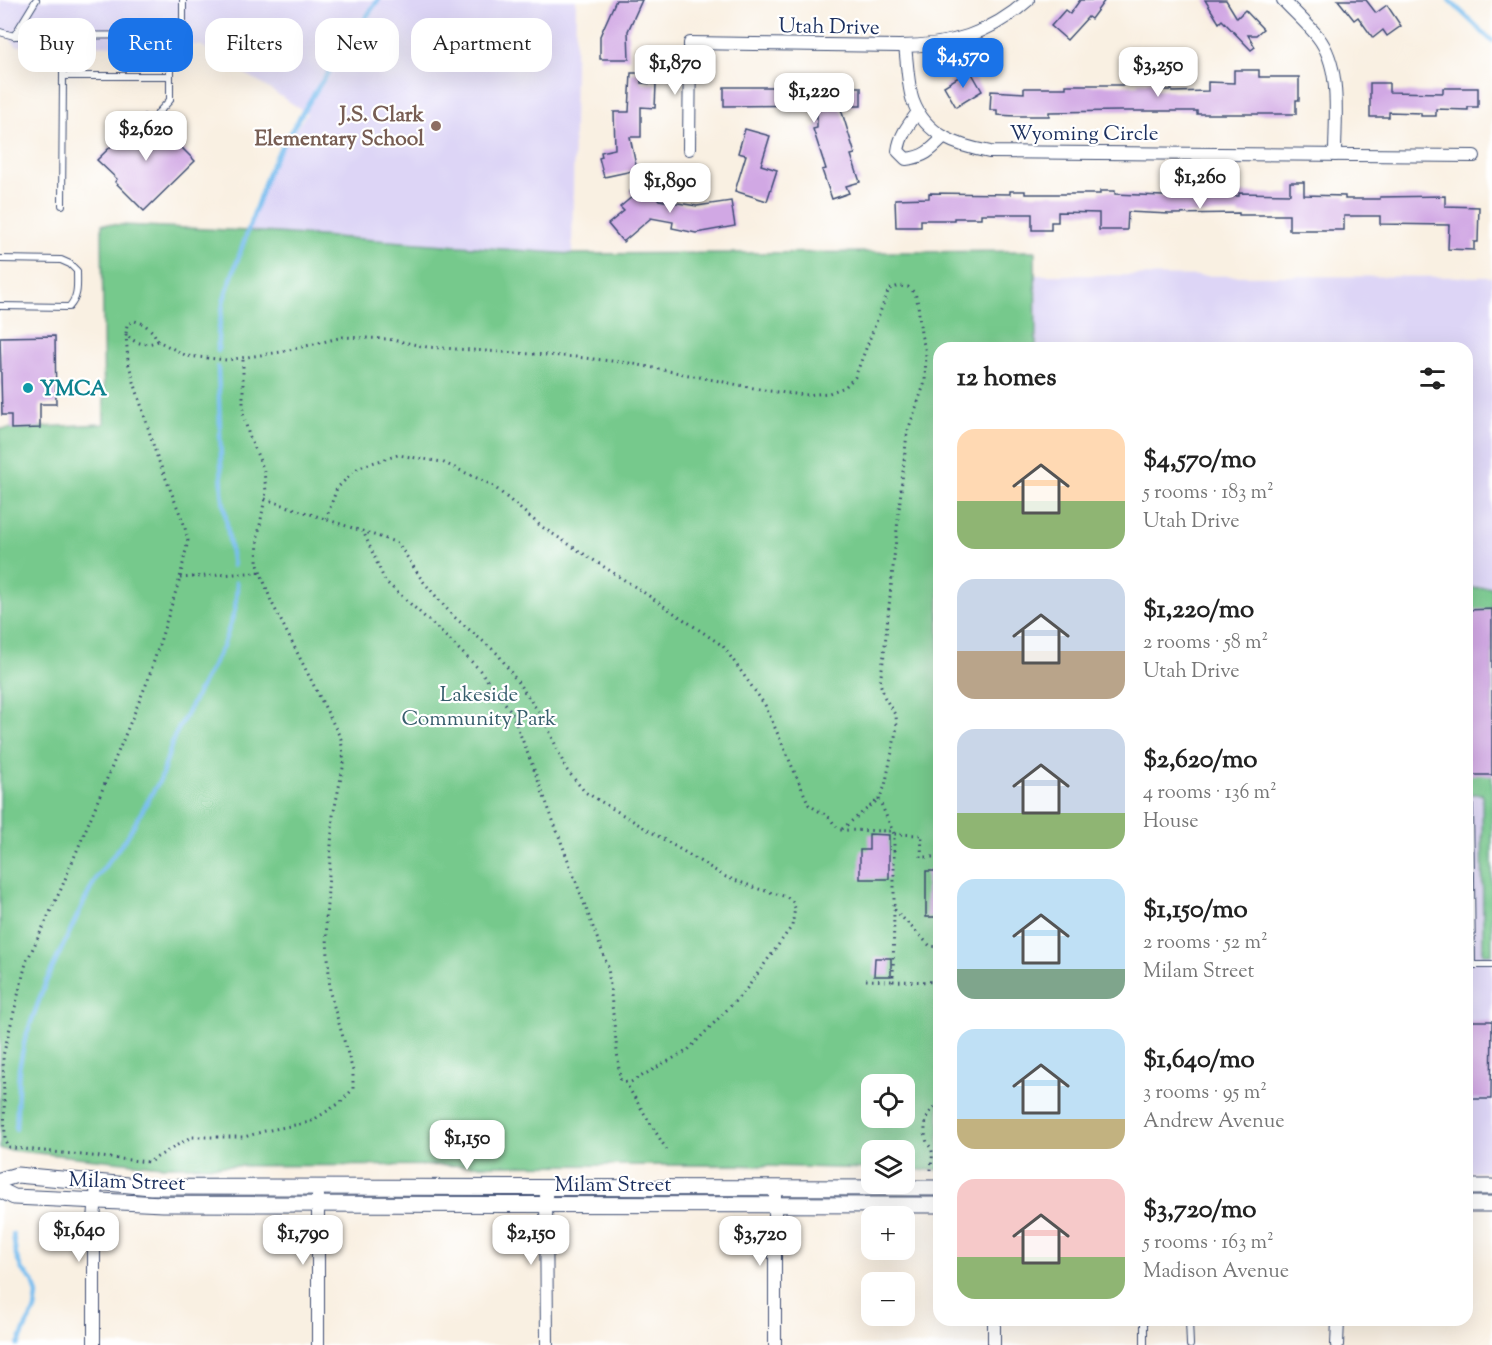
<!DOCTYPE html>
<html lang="en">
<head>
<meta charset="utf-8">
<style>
  :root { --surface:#fff; --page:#f2f2f2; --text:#222; --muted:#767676; --accent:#1a73e8 }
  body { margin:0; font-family:"Sorts Mill Goudy",serif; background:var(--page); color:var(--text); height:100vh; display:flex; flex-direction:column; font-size:22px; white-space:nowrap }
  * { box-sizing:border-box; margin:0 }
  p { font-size:20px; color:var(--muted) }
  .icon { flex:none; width:33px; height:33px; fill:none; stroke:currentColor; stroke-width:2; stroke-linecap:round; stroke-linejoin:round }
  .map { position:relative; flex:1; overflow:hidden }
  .sheet { position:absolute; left:933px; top:342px; width:540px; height:984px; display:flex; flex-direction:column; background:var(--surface); border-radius:18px; box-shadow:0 6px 24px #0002 }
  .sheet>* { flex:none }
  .guide { position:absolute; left:18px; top:18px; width:570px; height:54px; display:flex; gap:12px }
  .buttons { position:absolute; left:861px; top:1074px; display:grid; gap:12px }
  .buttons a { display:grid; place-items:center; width:54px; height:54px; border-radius:12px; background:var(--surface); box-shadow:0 6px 24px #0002; font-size:30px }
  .price { position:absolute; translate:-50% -51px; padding:0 14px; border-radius:12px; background:#fff; color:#222; font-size:20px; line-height:39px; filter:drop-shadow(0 2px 3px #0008) }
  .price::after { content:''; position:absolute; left:50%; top:36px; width:18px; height:14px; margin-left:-9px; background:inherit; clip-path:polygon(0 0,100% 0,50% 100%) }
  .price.selected { background:var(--accent); color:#fff }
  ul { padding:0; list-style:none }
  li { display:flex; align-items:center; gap:18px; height:150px; padding:0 24px }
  li span { display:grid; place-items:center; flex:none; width:168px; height:120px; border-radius:18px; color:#555 }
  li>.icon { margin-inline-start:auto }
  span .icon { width:72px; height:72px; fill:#fffc; stroke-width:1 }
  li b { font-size:26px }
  h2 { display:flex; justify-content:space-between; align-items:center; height:72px; padding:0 24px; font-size:26px }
  .pill { padding:0 21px; border-radius:18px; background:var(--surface); box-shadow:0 6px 24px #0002; font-size:21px; line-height:54px }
  .pill.selected { background:var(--accent); color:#fff }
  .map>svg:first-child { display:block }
</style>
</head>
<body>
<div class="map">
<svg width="1492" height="1345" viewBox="0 0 1492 1345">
  <rect width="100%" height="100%" fill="#fff"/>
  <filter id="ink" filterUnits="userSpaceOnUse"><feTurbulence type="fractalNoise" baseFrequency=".0167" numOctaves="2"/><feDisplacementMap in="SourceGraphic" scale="12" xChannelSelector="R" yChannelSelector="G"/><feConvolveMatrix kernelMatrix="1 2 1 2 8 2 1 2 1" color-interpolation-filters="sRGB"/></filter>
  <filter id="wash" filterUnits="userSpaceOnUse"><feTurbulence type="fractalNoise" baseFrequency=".008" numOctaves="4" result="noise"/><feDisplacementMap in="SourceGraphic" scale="24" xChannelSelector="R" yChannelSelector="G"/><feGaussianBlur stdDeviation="1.35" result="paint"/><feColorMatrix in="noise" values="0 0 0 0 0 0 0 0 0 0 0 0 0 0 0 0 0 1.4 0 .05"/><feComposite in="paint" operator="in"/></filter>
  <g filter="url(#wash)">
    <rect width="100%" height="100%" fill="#f9f0e2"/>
    <!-- built -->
    <g fill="#ddd5f6">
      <path d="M0 0H576L572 254 248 231 275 158 307 113 200 45 17 46 0 28Z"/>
      <path d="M1036 275 1492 277V1172H1467V348H1037Z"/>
    </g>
    <!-- green -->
    <g fill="#76c98c" stroke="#487c75" stroke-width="1.5" fill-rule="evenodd">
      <path d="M102 224 248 231 572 254 1035 251 1036 348H939V1170H905L904 1150H872L871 1169 731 1165 161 1166 0 1149V429L104 424ZM872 1084H904V1118H872Z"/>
      <path d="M1492 587V954H1483L1482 794H1467V588Z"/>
    </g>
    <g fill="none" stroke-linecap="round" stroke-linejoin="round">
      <!-- stream -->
      <g stroke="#78beef" stroke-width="4.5">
        <path d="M1449 0 1492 41"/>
        <path d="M218 351V334L224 299 269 170 283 144 319 86 378 0"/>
        <path d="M218 367 222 492 233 566"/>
        <path d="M16 1129 19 1069 25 1039 45 984 81 908 97 877 127 837 161 778 174 737 223 646 235 610 237 586 236 582"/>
        <path d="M13 1234 16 1255 22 1270 33 1281 37 1295 35 1310 27 1324 18 1345"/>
      </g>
    </g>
    <g id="blocks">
      <!-- building -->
      <g fill="#d1a8e4">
        <path d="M616 0H642L628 31 629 59H600V36Z"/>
        <path d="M1080 0H1105L1091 19 1088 17 1067 40 1051 26 1065 10 1070 14Z"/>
        <path d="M1205 0H1226L1237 18 1245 10 1263 29 1256 35H1248L1255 47 1251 50 1222 20 1219 23Z"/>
        <path d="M1338 0H1366L1376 13 1387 5 1401 26 1387 36 1383 30 1373 38 1358 17 1354 20Z"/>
        <path d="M970 70 982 91 956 107 944 86Z"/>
        <path d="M1234 70H1259V77H1299V100H1296V114H1197V111H1121L1049 112V116H1016L997 115V110H990L991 91 1024 93V88H1066V85H1138V82H1156V90H1172V92L1208 91V82L1234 83Z"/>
        <path d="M631 73H641V83L656 84 655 108 641 107V137H630L637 170 604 177 599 158 602 157 601 152 615 149 614 112H629Z"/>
        <path d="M1370 83H1389V92L1443 93V88H1478V107H1468V110L1436 109V116H1421V113L1389 112V117H1370Z"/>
        <path d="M724 87H861V106H840L855 154 851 155 860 182 846 186 849 193 832 199 822 170 826 169 813 129 817 128V105L724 106Z"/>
        <path d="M144 114 163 133 165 131 195 161 144 211 115 182 117 179 97 160Z"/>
        <path d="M745 129 770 136 761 165 777 170 767 201 735 191 746 155 738 153Z"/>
        <path d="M643 181 659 200 697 206 731 201 735 226 696 233 672 228 673 222 651 218 623 242 608 224 624 211 620 207 633 196 629 192Z"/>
        <path d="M1290 182H1304V195L1345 196V199H1380V197L1445 196V206L1479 207 1478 242H1474V250L1448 249 1449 225 1380 224V216H1344V230H1289V215H1239V213L1170 214 1128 212 1127 230H1099V213L1058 212V222H1051V230H1032V214H981V218H954V220H921V227H896L895 199 929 198V193L1010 194V191H1025V194H1100V191H1115V194L1163 196H1239V193L1290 194Z"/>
        <path d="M55 336 56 404H40V428L11 429V415H2L0 337Z"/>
        <path d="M1492 609V775H1467V610Z"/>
        <path d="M869 834 889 835V879H860V850H869Z"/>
        <rect x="926" y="871" width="13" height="46"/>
        <path d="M875 958H891V976H874Z"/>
        <path d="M1467 1021H1492L1491 1099H1467Z"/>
      </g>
    </g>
  </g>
  <g filter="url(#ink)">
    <use href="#blocks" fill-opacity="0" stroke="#3c4c72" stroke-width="1.5"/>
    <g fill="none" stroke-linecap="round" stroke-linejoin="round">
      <!-- service casing -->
      <g stroke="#3c4c72" stroke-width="8">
        <g id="service">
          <path d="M0 32 14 36 177 35 183 22V0"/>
          <path d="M63 35V76"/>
          <path d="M14 36 36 0"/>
          <path d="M158 113 170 100V35"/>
          <path d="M62 205 63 76H170"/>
          <path d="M0 259 61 260 70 264 77 271C77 285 79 296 69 307L0 306"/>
          <path d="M1470 806 1471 878"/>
          <path d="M1467 878H1471L1472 965H1492"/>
          <path d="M1144 1320V1345"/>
          <path d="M1189 1320 1190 1345"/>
        </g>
      </g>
      <!-- minor casing -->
      <g stroke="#3c4c72" stroke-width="14">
        <g id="minor">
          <path d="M1283 0C1294 12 1308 24 1318 37 1342 68 1335 118 1335 155"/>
          <path d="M905 46C907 61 908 88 913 101 926 136 958 146 990 152L1474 156"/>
          <path d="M918 112C909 124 900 135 898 151L906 159C925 157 931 150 944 137"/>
          <path d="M689 149 690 43 899 46C950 46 990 34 1028 0"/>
          <path d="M546 1188 547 1345"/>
          <path d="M318 1195V1345"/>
          <path d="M94 1345V1220L97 1183"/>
          <path d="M775 1345V1188"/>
          <path d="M994 1345V1320"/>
          <path d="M1337 1345 1338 1320"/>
        </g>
      </g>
      <!-- tertiary casing -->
      <g stroke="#3c4c72" stroke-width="17">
        <g id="tertiary">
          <path d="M0 1180 17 1175 151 1187 939 1188"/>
          <path d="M1467 1187H1492"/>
          <path d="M0 1190 14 1197 163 1204 939 1205"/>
          <path d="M1467 1204H1492"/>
        </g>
      </g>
      <!-- path -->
      <g stroke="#3c4c72" stroke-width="3" stroke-dasharray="1.5 4.5" stroke-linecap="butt">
        <path d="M126 334 128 362 156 454 184 524 188 540 180 578 148 680 61 889 26 963 3 1056 5 1140 8 1147 15 1148 149 1162 191 1137H244L265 1131 310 1122 340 1103 353 1089V1071L330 993 326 919 333 816 344 763 341 739 271 601 257 562 258 536 266 492 264 470 249 436 243 413V357"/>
        <path d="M158 341C146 346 134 344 126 334L127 324 135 321 144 324 153 332 158 341 187 356 227 360 281 352 343 337 388 339 427 347 576 357 629 363 769 391 805 395 829 393 845 387 855 377 889 289 899 286 908 287 915 293 918 304 921 334 926 352 925 382 907 433 884 654 880 683 885 698 896 716 897 727 885 786 879 799 894 834"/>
        <path d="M265 499 398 543 422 580 452 615 498 654 545 721 566 769 585 792 726 877 759 889 787 897 793 902 795 908 792 926 745 991 688 1050 631 1082H625L620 1079 608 967 533 767 511 711 478 668 437 628 385 581 363 531"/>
        <path d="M326 519 337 488 359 467 398 455 442 462 492 485 542 527 646 594 723 646 765 705 809 805 830 818 834 824 840 830 892 831"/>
        <path d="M180 578 261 572"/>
        <path d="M935 747H939"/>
        <path d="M842 829 879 799"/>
        <path d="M939 857H921L922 835 894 834V909L930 946 939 947"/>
        <path d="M894 909 893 981 939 982"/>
        <path d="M866 980 893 981"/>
        <path d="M625 1082 668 1152"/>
        <path d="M931 1170C931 1164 933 1157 932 1151 931 1146 929 1147 927 1142 922 1130 926 1109 939 1105"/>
      </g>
      <!-- service -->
      <use href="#service" stroke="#fff" stroke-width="6"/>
      <!-- minor -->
      <use href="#minor" stroke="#fff" stroke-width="12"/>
      <!-- tertiary -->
      <use href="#tertiary" stroke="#fff" stroke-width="15"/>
    </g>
  </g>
  <!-- markers -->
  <circle fill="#8d6e63" stroke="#fff" stroke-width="2" cx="436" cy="126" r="6"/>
  <circle fill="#0f9aa8" stroke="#fff" stroke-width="2" cx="28" cy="388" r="6"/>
  <g text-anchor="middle" stroke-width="4.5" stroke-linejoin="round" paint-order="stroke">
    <!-- street labels -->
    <g font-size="21" fill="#1b2f5e" stroke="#fff">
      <text transform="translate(829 26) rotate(1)" y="7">Utah Drive</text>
      <text x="1084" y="140">Wyoming Circle</text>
      <text transform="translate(127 1181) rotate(2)" y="7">Milam Street</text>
      <text x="613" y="1191">Milam Street</text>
    </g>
    <!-- education labels -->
    <g font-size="21" font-weight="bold" fill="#785e54" stroke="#fff" text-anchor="end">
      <text x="424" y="121">J.S. Clark<tspan x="424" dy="24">Elementary School</tspan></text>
    </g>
    <!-- culture labels -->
    <g font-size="21" font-weight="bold" fill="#0d838f" stroke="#fff" text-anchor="start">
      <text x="40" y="395">YMCA</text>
    </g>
    <!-- park labels -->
    <g font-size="21" fill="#365d6c" stroke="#fff">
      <text x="479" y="701">Lakeside<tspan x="479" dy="24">Community Park</tspan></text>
    </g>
  </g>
</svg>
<div class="buttons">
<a><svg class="icon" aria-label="locate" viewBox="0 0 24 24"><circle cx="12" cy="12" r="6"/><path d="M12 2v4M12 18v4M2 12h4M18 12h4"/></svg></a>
<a><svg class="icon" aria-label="layers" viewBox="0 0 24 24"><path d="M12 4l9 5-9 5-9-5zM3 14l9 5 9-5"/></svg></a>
<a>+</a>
<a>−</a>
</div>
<b class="price selected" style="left:963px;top:89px">$4,570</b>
<b class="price" style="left:675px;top:96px">$1,870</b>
<b class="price" style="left:1158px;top:98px">$3,250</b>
<b class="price" style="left:814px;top:124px">$1,220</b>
<b class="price" style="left:146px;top:162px">$2,620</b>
<b class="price" style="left:1200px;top:210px">$1,260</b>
<b class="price" style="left:670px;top:214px">$1,890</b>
<b class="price" style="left:467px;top:1171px">$1,150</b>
<b class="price" style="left:79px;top:1263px">$1,640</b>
<b class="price" style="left:303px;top:1266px">$1,790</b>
<b class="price" style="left:531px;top:1266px">$2,150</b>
<b class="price" style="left:760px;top:1267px">$3,720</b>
<div class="guide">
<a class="pill">Buy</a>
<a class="pill selected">Rent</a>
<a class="pill">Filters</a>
<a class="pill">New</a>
<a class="pill">Apartment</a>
</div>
<section class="sheet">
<h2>12 homes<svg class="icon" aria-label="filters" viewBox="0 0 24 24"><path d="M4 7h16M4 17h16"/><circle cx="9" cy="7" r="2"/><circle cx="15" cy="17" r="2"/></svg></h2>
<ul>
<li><span style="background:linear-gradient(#ffd9b3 60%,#8fb573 0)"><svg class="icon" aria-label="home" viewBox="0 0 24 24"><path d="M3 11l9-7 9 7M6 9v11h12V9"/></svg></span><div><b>$4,570/mo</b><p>5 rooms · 183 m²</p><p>Utah Drive</p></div></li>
<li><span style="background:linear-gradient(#c9d6e8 60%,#b9a48a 0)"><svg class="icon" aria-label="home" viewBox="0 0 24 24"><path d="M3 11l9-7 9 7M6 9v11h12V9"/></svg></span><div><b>$1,220/mo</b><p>2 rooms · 58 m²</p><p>Utah Drive</p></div></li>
<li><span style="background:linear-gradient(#c9d6e8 70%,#8fb573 0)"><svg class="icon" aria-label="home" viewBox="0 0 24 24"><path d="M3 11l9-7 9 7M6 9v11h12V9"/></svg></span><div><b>$2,620/mo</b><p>4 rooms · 136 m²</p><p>House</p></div></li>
<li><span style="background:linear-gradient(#bfe0f5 75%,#7fa58c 0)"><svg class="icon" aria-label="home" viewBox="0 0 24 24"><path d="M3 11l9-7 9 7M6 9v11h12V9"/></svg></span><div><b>$1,150/mo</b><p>2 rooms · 52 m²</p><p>Milam Street</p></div></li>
<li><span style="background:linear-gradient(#bfe0f5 75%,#c2b280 0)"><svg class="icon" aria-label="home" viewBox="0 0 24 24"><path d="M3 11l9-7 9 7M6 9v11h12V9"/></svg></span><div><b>$1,640/mo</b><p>3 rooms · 95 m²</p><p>Andrew Avenue</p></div></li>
<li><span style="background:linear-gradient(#f6c9c9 65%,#8fb573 0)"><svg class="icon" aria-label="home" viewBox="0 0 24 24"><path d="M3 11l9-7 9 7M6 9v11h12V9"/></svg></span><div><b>$3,720/mo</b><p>5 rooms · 163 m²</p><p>Madison Avenue</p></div></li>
</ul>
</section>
</div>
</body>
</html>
